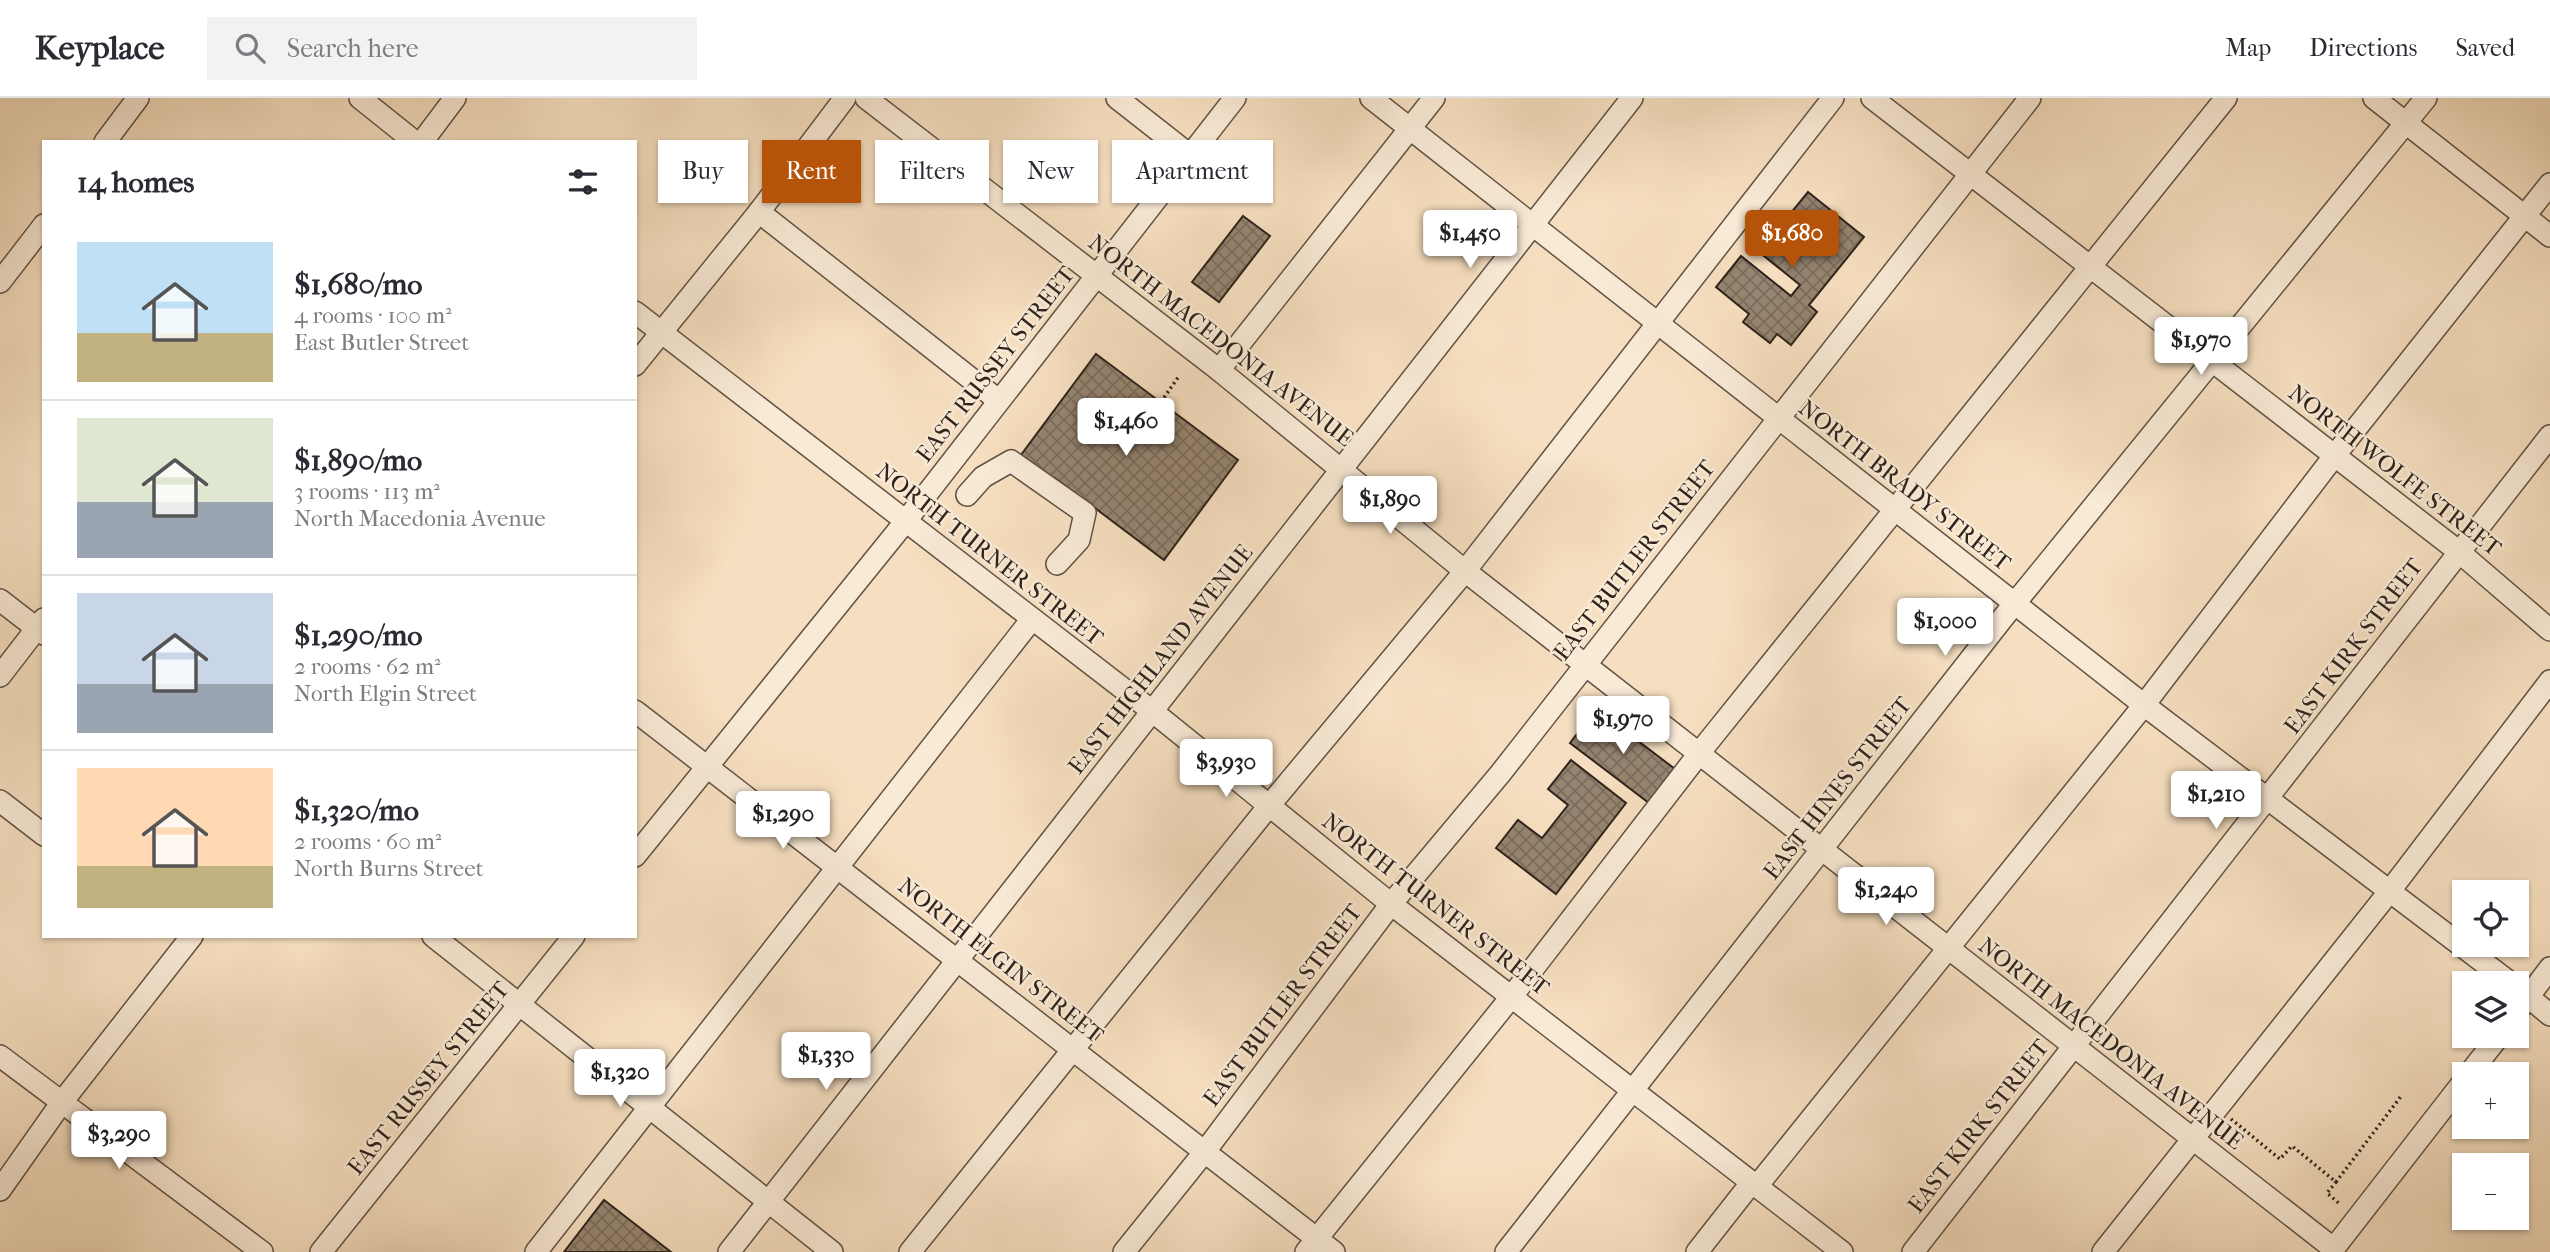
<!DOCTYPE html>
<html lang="en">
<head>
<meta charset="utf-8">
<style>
  :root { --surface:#fff; --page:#f2f2f3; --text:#2b2b33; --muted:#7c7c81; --line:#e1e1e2; --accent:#b45309 }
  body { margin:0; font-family:"IM FELL French Canon",serif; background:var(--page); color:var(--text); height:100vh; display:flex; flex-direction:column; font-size:26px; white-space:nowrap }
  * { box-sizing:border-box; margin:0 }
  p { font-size:23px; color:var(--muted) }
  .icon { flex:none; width:38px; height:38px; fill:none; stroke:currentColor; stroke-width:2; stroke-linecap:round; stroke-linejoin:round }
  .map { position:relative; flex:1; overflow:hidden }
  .details { position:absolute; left:42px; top:42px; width:595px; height:798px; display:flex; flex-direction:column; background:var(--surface); border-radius:0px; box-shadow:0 2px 5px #0004 }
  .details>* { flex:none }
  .hud { position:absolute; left:658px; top:42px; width:665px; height:63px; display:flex; gap:14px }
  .controls { position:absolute; left:2452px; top:782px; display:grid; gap:14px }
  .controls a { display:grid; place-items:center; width:77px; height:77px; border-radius:0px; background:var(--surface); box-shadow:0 2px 5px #0004; font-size:35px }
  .price { position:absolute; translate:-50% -60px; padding:0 16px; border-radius:7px; background:#fff; color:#222; font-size:23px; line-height:46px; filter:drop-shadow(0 2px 4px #0008) }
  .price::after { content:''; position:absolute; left:50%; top:42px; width:21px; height:16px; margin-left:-10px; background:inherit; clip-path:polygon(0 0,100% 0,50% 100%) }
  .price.on { background:var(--accent); color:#fff }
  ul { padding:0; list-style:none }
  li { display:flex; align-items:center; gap:21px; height:175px; padding:0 35px }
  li+li { border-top:2px solid var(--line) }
  li span { display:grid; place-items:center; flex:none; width:196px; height:140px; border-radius:0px; color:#555 }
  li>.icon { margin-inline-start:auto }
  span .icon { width:84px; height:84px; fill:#fffc; stroke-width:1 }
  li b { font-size:30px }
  h2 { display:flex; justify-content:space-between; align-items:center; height:84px; padding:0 35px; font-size:30px }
  .tag { padding:0 24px; border-radius:0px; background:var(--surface); box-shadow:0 2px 5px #0004; font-size:24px; line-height:63px }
  .tag.on { background:var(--accent); color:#fff }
  header { display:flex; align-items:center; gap:42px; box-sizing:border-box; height:98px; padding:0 35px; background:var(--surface); border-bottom:2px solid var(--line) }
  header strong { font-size:33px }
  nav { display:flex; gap:38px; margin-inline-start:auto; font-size:24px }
  .search { width:490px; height:63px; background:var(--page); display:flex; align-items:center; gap:18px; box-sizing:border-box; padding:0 24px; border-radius:0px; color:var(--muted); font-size:26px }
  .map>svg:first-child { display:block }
</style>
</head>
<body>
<header>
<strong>Keyplace</strong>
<div class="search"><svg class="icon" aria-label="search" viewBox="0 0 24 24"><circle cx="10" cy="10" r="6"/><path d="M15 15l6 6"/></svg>Search here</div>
<nav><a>Map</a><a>Directions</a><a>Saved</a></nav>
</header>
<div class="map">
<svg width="2550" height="1154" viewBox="0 0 2550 1154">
  <defs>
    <pattern id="building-cross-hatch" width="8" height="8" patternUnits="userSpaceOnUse" patternTransform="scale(1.75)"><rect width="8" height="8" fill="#968571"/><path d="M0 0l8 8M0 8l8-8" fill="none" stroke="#7b6c5c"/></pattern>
  </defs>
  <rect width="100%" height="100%" fill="#f6dfc0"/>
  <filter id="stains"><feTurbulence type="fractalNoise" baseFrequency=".00286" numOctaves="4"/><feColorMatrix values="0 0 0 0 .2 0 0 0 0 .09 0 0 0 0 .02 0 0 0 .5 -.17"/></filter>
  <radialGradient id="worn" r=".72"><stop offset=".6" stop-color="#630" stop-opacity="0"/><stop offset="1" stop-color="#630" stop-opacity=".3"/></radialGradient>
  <!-- building -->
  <g fill="url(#building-cross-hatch)" stroke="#2f231c" stroke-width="2">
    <path d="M1808 94 1864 139 1809 207 1817 214 1791 247 1777 236 1770 245 1743 224 1749 216 1716 189 1741 158 1791 198 1800 187 1759 154Z"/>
    <path d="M1243 118 1270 138 1219 204 1192 184Z"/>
    <path d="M1096 256 1238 362 1164 462 1055 380 1041 397 1009 373Z"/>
    <path d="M1596 611 1675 671 1649 705 1570 645Z"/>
    <path d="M1571 662 1626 705 1556 796 1496 750 1518 722 1542 740 1568 707 1548 691Z"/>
    <path d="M604 1102 671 1154H564Z"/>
  </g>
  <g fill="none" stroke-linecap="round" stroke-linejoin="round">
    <!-- minor casing -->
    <g stroke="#615245" stroke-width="24">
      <g id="minor">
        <path d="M360 0 415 44"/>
        <path d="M866 0 1219 272 1465 473 2334 1151"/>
        <path d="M1117 0 1191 58"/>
        <path d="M1371 0 2144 607 2512 886"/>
        <path d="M1872 0 2458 453 2550 532"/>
        <path d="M2374 0 2550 138"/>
        <path d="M105 44 138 0"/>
        <path d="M422 44 455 0"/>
        <path d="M759 114 998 302"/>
        <path d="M0 184 44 127"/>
        <path d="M635 214 1152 613 1391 806 1842 1154"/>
        <path d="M635 267 759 114 845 0"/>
        <path d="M1219 272 1434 0"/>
        <path d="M967 397 983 379 1011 363 1085 415 1079 442 1057 466"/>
        <path d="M0 502 44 536"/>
        <path d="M0 578 44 521"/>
        <path d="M635 613 1334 1154"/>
        <path d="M0 703 44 737"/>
        <path d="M635 758 905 424 1235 0"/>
        <path d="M433 838 832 1154"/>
        <path d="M2519 891 2550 917"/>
        <path d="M2516 915 2550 870"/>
        <path d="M0 958 262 1154"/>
        <path d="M2469 976 2499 938"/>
        <path d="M1757 1088 2144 607 2335 357 2550 86"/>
        <path d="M0 1092 62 1004 192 838"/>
        <path d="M321 1154 574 838"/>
        <path d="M536 1154 1032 521"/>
        <path d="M729 1154 1632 0"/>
        <path d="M910 1154 1268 709 1465 473 1833 0"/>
        <path d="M1124 1154 1206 1052 1391 806 1500 676 2030 0"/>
        <path d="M1306 1154 1512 898 1708 644 2226 0"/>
        <path d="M1506 1154 2002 521 2426 0"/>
        <path d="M1697 1154 1752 1084"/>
        <path d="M1913 1154 2550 338"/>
        <path d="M2103 1154 2389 794 2550 583"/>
        <path d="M2331 1154 2464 983"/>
      </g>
    </g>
    <!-- path -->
    <g stroke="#2f231c" stroke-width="3.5" stroke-dasharray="2 3.5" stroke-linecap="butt">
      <path d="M1161 304 1179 278"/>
      <path d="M2231 1021 2280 1061 2292 1048 2336 1084 2327 1095 2341 1107"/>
      <path d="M2336 1084 2402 997"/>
    </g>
    <!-- minor -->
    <use href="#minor" stroke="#f9ead6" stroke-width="21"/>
  </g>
  <g text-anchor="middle" stroke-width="5" stroke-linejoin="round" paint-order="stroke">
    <!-- street labels -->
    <g font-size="23" fill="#2f231c" stroke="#f9ead6">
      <text transform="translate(1221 242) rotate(38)" y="8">NORTH MACEDONIA AVENUE</text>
      <text transform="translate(995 266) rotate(-52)" y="8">EAST RUSSEY STREET</text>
      <text transform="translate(2395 372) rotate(38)" y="8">NORTH WOLFE STREET</text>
      <text transform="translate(1905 387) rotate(38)" y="8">NORTH BRADY STREET</text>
      <text transform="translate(990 456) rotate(38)" y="8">NORTH TURNER STREET</text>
      <text transform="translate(1634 462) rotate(-52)" y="8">EAST BUTLER STREET</text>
      <text transform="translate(2353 548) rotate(-53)" y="8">EAST KIRK STREET</text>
      <text transform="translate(1160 561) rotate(-52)" y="8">EAST HIGHLAND AVENUE</text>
      <text transform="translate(1837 690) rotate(-52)" y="8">EAST HINES STREET</text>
      <text transform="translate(1436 806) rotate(38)" y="8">NORTH TURNER STREET</text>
      <text transform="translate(1001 862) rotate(38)" y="8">NORTH ELGIN STREET</text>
      <text transform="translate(1282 907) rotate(-53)" y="8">EAST BUTLER STREET</text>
      <text transform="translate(2111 945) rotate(38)" y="8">NORTH MACEDONIA AVENUE</text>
      <text transform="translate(428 980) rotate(-51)" y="8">EAST RUSSEY STREET</text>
      <text transform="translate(1978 1028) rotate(-52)" y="8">EAST KIRK STREET</text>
    </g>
  </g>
  <rect width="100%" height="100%" filter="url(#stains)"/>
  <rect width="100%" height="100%" fill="url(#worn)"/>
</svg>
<div class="controls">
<a><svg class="icon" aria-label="locate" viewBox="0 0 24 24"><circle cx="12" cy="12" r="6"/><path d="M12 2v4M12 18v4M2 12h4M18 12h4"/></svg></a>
<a><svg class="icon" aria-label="layers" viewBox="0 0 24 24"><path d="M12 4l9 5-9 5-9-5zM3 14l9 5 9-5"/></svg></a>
<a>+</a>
<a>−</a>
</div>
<b class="price" style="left:1470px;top:172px">$1,450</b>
<b class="price on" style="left:1792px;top:172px">$1,680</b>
<b class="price" style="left:2201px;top:279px">$1,970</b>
<b class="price" style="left:1126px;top:360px">$1,460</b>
<b class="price" style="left:1390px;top:438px">$1,890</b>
<b class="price" style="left:1945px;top:560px">$1,000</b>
<b class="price" style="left:1623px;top:658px">$1,970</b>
<b class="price" style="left:1226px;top:701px">$3,930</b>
<b class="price" style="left:2216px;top:733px">$1,210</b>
<b class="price" style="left:783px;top:753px">$1,290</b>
<b class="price" style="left:1886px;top:829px">$1,240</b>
<b class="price" style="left:826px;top:994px">$1,330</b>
<b class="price" style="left:620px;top:1011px">$1,320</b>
<b class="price" style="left:119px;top:1073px">$3,290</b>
<div class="hud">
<a class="tag">Buy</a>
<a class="tag on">Rent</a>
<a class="tag">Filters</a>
<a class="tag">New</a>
<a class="tag">Apartment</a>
</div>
<section class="details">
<h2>14 homes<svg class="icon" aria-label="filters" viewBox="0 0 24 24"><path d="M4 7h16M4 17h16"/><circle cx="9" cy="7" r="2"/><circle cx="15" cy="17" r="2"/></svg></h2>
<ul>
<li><span style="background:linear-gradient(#bfe0f5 65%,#c2b280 0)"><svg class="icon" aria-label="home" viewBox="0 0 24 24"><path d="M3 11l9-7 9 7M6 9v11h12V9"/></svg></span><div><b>$1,680/mo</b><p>4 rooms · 100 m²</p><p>East Butler Street</p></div></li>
<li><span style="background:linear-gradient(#dfe7d0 60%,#9aa5b1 0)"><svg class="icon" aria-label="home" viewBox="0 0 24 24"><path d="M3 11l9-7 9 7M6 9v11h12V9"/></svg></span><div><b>$1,890/mo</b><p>3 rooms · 113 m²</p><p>North Macedonia Avenue</p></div></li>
<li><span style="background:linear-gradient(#c9d6e8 65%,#9aa5b1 0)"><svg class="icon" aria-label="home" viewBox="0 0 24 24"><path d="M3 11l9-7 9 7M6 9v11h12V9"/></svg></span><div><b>$1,290/mo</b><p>2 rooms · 62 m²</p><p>North Elgin Street</p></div></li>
<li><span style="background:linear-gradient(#ffd9b3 70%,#c2b280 0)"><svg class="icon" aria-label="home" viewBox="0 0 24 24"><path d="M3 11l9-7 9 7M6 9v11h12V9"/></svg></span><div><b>$1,320/mo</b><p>2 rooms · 60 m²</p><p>North Burns Street</p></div></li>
</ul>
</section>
</div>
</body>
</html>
